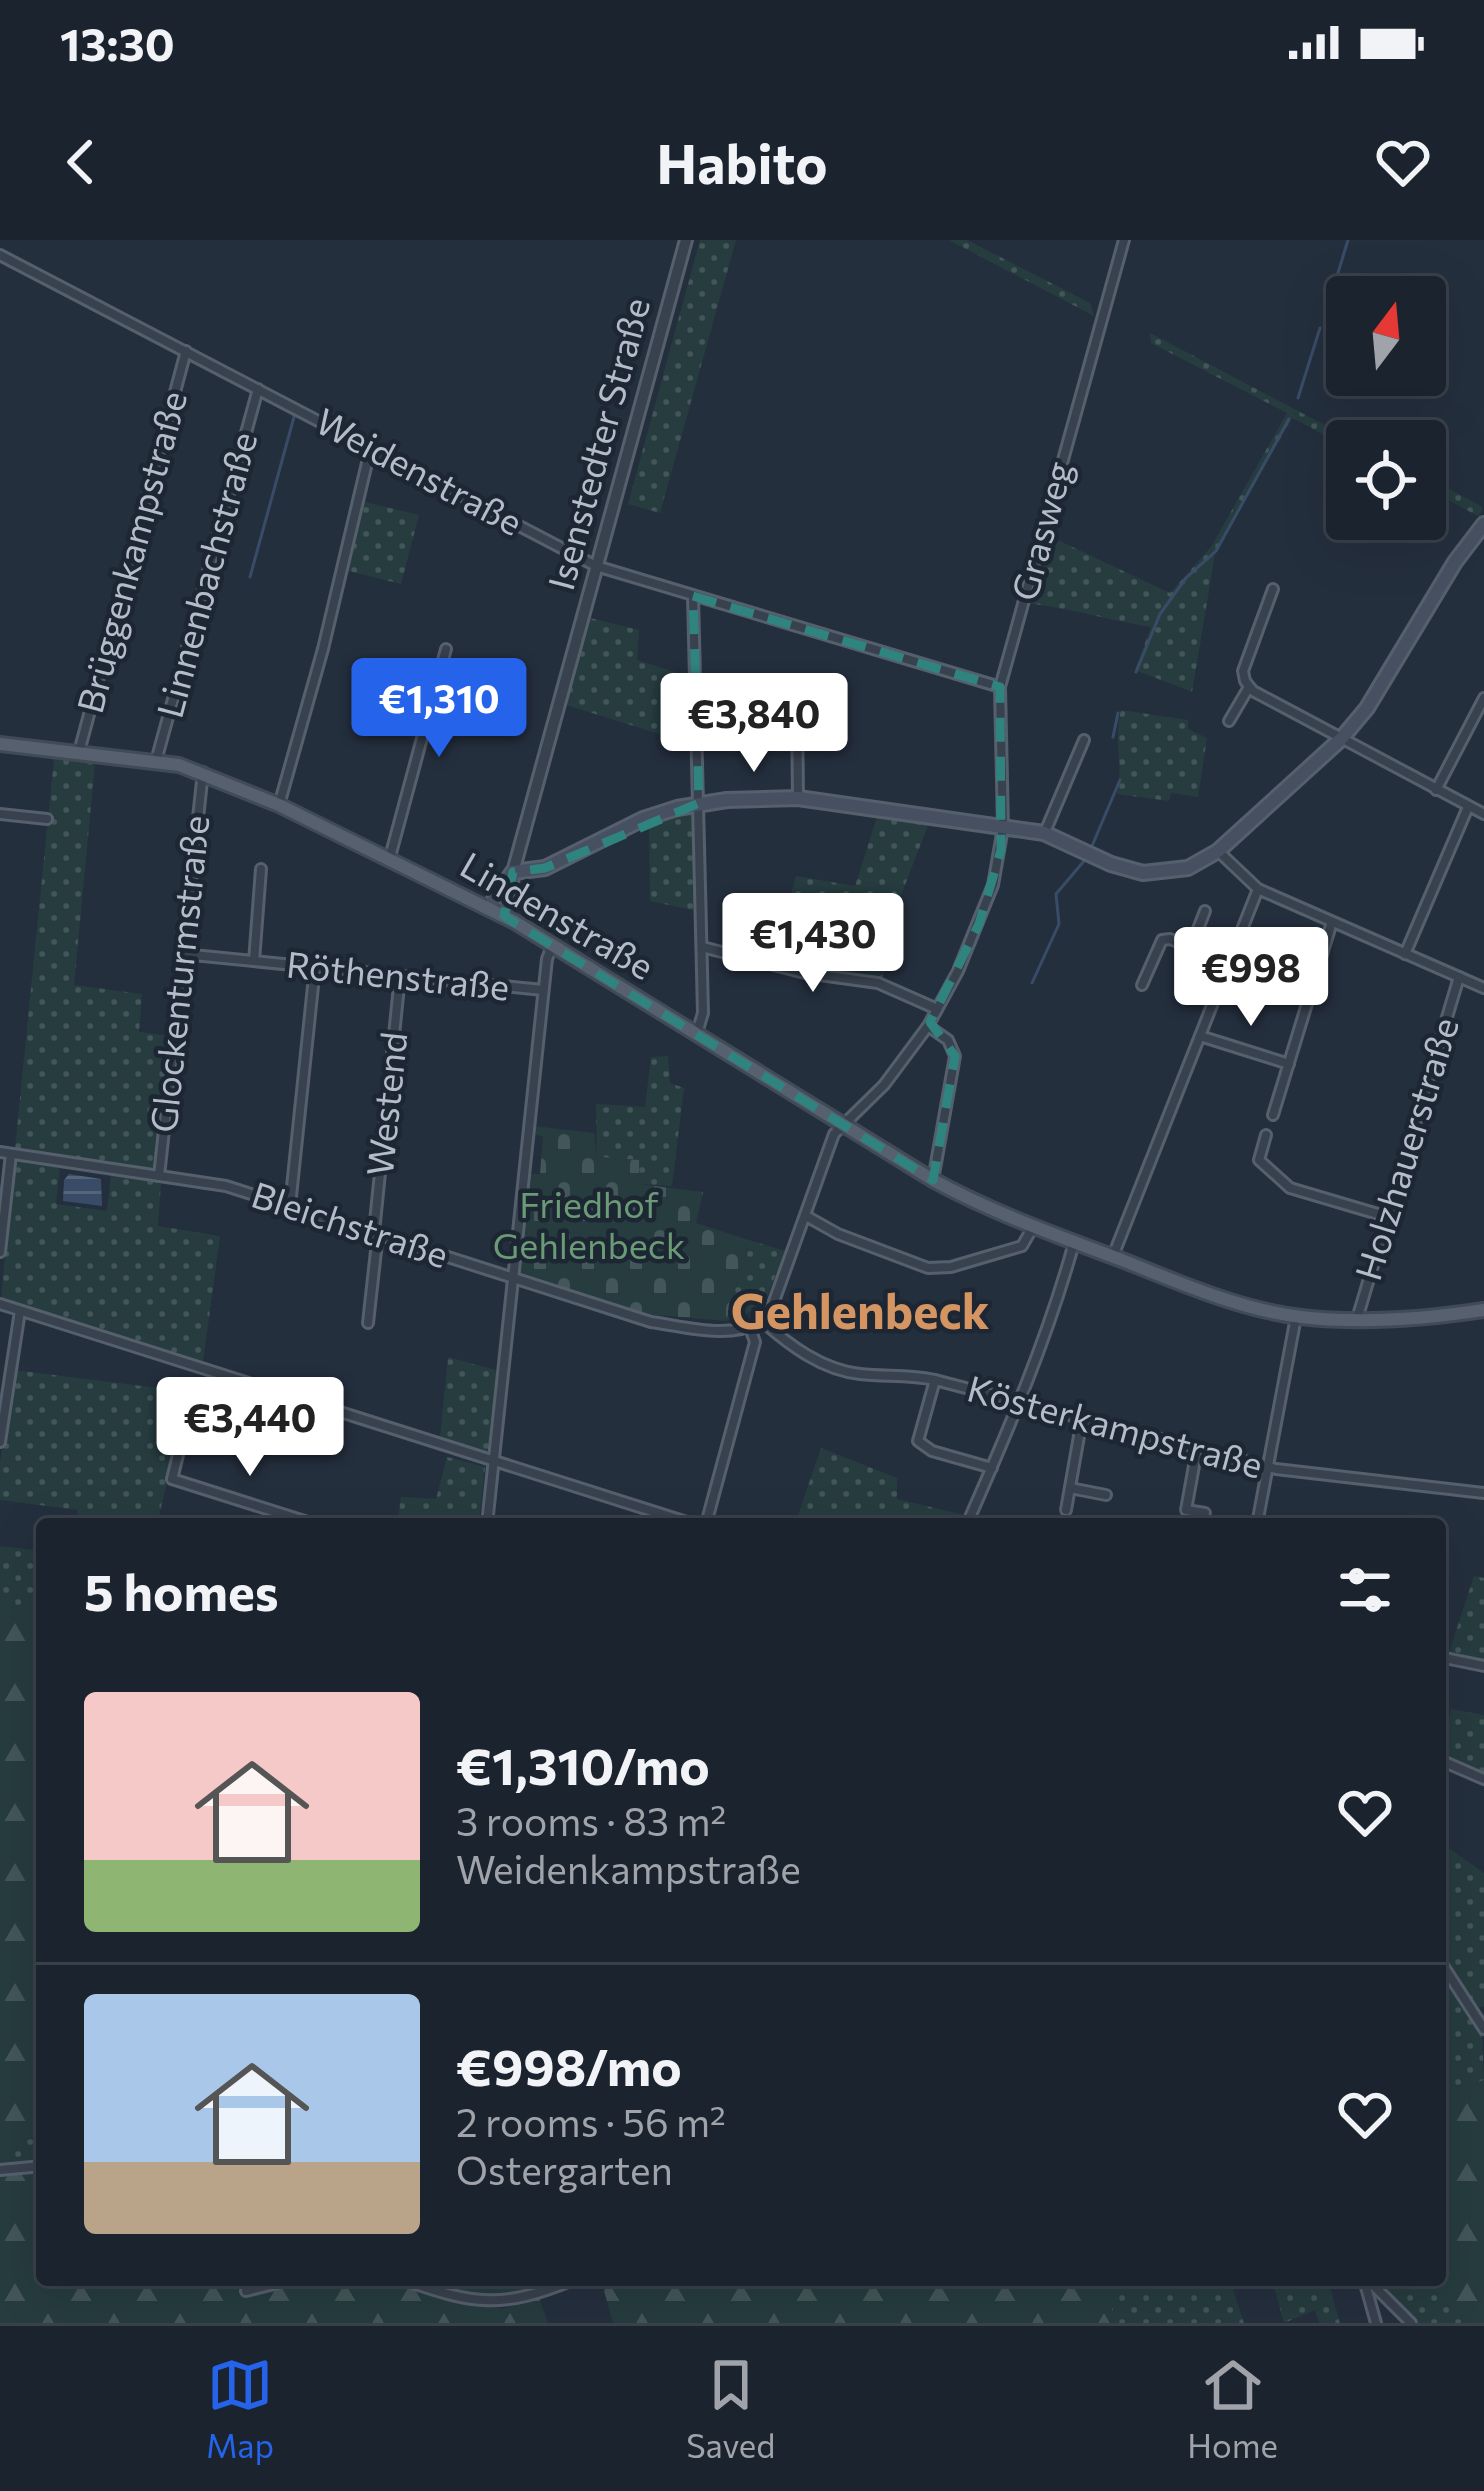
<!DOCTYPE html>
<html lang="en">
<head>
<meta charset="utf-8">
<style>
  :root { --surface:#1b232e; --page:#242b36; --text:#f1f3f6; --muted:#a0a4aa; --line:#39404a; --accent:#2563eb }
  body { margin:0; font-family:Commissioner,sans-serif; background:var(--page); color:var(--text); height:100vh; display:flex; flex-direction:column; font-size:45px; white-space:nowrap }
  * { box-sizing:border-box; margin:0 }
  p { font-size:39px; color:var(--muted) }
  .icon { flex:none; width:66px; height:66px; fill:none; stroke:currentColor; stroke-width:2; stroke-linecap:round; stroke-linejoin:round }
  .map { position:relative; flex:1; overflow:hidden }
  .details { position:absolute; left:36px; top:1278px; width:1410px; height:768px; display:flex; flex-direction:column; background:var(--surface); border-radius:12px; box-shadow:0 12px 48px #0002,0 0 0 3px var(--line) }
  .details>* { flex:none }
  .needle { width:78px; rotate:16deg }
  .controls { position:absolute; left:1326px; top:36px; display:grid; gap:24px }
  .controls a { display:grid; place-items:center; width:120px; height:120px; border-radius:12px; background:var(--surface); box-shadow:0 12px 48px #0002,0 0 0 3px var(--line); font-size:60px }
  .price { position:absolute; translate:-50% -102px; padding:0 27px; border-radius:12px; background:#fff; color:#222; font-size:39px; line-height:78px; filter:drop-shadow(0 3px 6px #0008) }
  .price::after { content:''; position:absolute; left:50%; top:72px; width:36px; height:27px; margin-left:-18px; background:inherit; clip-path:polygon(0 0,100% 0,50% 100%) }
  .price.current { background:var(--accent); color:#fff }
  ul { padding:0; list-style:none }
  li { display:flex; align-items:center; gap:36px; height:300px; padding:0 48px }
  li+li { border-top:3px solid var(--line) }
  li span { display:grid; place-items:center; flex:none; width:336px; height:240px; border-radius:12px; color:#555 }
  li>.icon { margin-inline-start:auto }
  span .icon { width:144px; height:144px; fill:#fffc; stroke-width:1 }
  li b { font-size:51px }
  h2 { display:flex; justify-content:space-between; align-items:center; height:144px; padding:0 48px; font-size:51px }
  .status { display:flex; justify-content:space-between; align-items:center; height:84px; padding:0 60px; background:var(--surface); direction:ltr }
  .status svg { height:33px; fill:currentColor }
  header { display:flex; justify-content:space-between; align-items:center; height:156px; padding:0 48px; background:var(--surface); font-size:54px; font-weight:700 }
  .menu { display:flex; justify-content:space-around; align-items:center; height:168px; border-top:3px solid var(--line); background:var(--surface); font-size:33px; color:var(--muted) }
  .menu a { display:grid; justify-items:center; gap:6px }
  .menu .current { color:var(--accent) }
  .map>svg:first-child { display:block }
</style>
</head>
<body>
<div class="status"><b>13:30</b><svg viewBox="0 0 49 12"><path d="M0 12V9h3v3zM5 12V6h3v6zM10 12V3h3v9zM15 12V0h3v12zM26 1h20v11H26zM47 4h2v5h-2z"/></svg></div>
<header><svg class="icon" aria-label="back" viewBox="0 0 24 24"><path d="M15 5l-7 7 7 7"/></svg>Habito<svg class="icon" aria-label="heart" viewBox="0 0 24 24"><path d="M12 20l-8-8c-3-5 5-10 8-4 3-6 11-1 8 4z"/></svg></header>
<div class="map">
<svg width="1484" height="2083" viewBox="0 0 1484 2083">
  <defs>
    <pattern id="grass-dots" width="8" height="8" patternUnits="userSpaceOnUse" patternTransform="scale(3)"><rect width="8" height="8" fill="#263c3f"/><path d="M2 2h.1M6 6h.1" fill="none" stroke="#435659" stroke-width="1.8" stroke-linecap="round"/></pattern>
    <pattern id="forest-firs" width="22" height="20" patternUnits="userSpaceOnUse" patternTransform="scale(3)"><rect width="22" height="20" fill="#263c3f"/><path d="M5 1l3.5 6h-7zM16 11l3.5 6h-7z" fill="#435659"/></pattern>
    <pattern id="cemetery-stones" width="16" height="16" patternUnits="userSpaceOnUse" patternTransform="scale(3)"><rect width="16" height="16" fill="#263c3f"/><path d="M2 7V4a2 2 0 0 1 4 0v3zM10 15v-3a2 2 0 0 1 4 0v3z" fill="#435659"/></pattern>
    <pattern id="water-rules" width="6" height="5" patternUnits="userSpaceOnUse" patternTransform="scale(3)"><rect width="6" height="5" fill="#394c67"/><path d="M0 2.5h6" fill="none" stroke="#53647b"/></pattern>
  </defs>
  <rect width="100%" height="100%" fill="#242f3e"/>
  <!-- grass -->
  <g fill="url(#grass-dots)">
    <path d="M700 0H736L660 273 628 264Z"/>
    <path d="M949 0H967L1090 63 1094 76Z"/>
    <path d="M1150 93 1355 201H1347V207L1292 178 1215 314 1192 452 1135 430 1151 387C1108 380 1070 368 1027 363L1045 294 1170 353 1211 307 1287 173 1151 103Z"/>
    <path d="M1425 236 1481 266 1483 270 1478 276 1425 248Z"/>
    <path d="M361 261 419 275 401 344 345 330Z"/>
    <path d="M590 378 639 390 637 420 690 437 692 504 566 465Z"/>
    <path d="M1121 470 1188 480V489L1207 498 1198 557 1171 553 1169 561 1117 554C1124 524 1113 501 1121 470Z"/>
    <path d="M54 519 95 523 74 745 142 754 139 792 170 796 156 926 151 928 15 908Z"/>
    <path d="M689 572 694 575 697 667 693 670 650 661 649 586Z"/>
    <path d="M877 577 928 585 879 713 883 716 880 726 886 728 881 741 807 729 818 692 783 682 796 636 855 646Z"/>
    <path d="M668 816 670 843 684 848 672 946 639 944 638 920 597 917 596 864 645 867 651 817Z"/>
    <path d="M14 920 60 927 56 964 107 971 111 935 161 943 158 986 220 996 203 1122 1 1058Z"/>
    <path d="M749 1000 785 1011 763 1067 726 1081Z"/>
    <path d="M448 1117 499 1131 490 1207 485 1213 440 1198Z"/>
    <path d="M14 1130 166 1149 158 1190 179 1194 157 1284H76L78 1270 0 1260V1223Z"/>
    <path d="M821 1208 897 1238V1259L964 1275 961 1284H795Z"/>
    <path d="M447 1217 485 1227 479 1284H397L401 1257 436 1259Z"/>
    <path d="M0 1306 42 1311V1373L0 1365Z"/>
    <path d="M1474 1336 1484 1338V1420L1449 1412Z"/>
    <path d="M1451 1469 1484 1475V1535L1441 1518Z"/>
    <path d="M1450 1609 1484 1633V1766L1477 1768 1440 1714V1611Z"/>
    <path d="M1440 1726 1482 1791 1484 1840 1447 1855 1440 1821Z"/>
    <path d="M42 1895V1921L1 1925 10 1903Z"/>
    <path d="M415 2040H560L501 2059Z"/>
    <path d="M1103 2040H1230L1244 2083H1116Z"/>
    <path d="M1272 2040H1328L1340 2083H1319L1315 2070 1284 2083Z"/>
    <path d="M1372 2040H1427L1468 2083H1415Z"/>
  </g>
  <!-- forest -->
  <g fill="url(#forest-firs)">
    <path d="M0 1365 42 1373V1895L10 1903 1 1925 3 1935 42 1930V2040H241L246 2058 305 2040H389L502 2069 539 2058 548 2083H0Z"/>
    <path d="M1484 1840V2083H1468L1427 2040H1440V1864L1448 1863 1447 1855Z"/>
    <path d="M601 2040H1103L1116 2083H613Z"/>
  </g>
  <!-- cemetery -->
  <path fill="url(#cemetery-stones)" d="M533 886 594 893 597 917 639 920V944L703 952 696 983 749 1000 726 1081 645 1074 523 1035 518 1029 528 934H540L543 897 533 893Z"/>
  <!-- water -->
  <path fill="url(#water-rules)" d="M69 934 101 939 102 966 63 961 64 940Z"/>
  <g fill="none" stroke-linecap="round" stroke-linejoin="round">
    <!-- stream -->
    <g stroke="#394c67" stroke-width="3">
      <path d="M1334 46 1348 0"/>
      <path d="M1298 158 1320 88"/>
      <path d="M250 337 294 177"/>
      <path d="M1136 432 1160 374 1186 338 1216 311 1289 179"/>
      <path d="M1113 497 1118 473"/>
      <path d="M1092 606 1120 540"/>
      <path d="M1032 743 1059 684 1056 654 1084 621"/>
    </g>
    <!-- minor casing -->
    <g stroke="#565f6c" stroke-width="14">
      <g id="minor">
        <path d="M0 15 596 326 1000 447"/>
        <path d="M1273 349 1243 431 1245 441 1253 451 1484 574"/>
        <path d="M693 356 703 773 697 793"/>
        <path d="M797 467H824"/>
        <path d="M772 468 797 467 798 558"/>
        <path d="M1229 481 1249 447"/>
        <path d="M79 512 186 111"/>
        <path d="M156 521 258 149"/>
        <path d="M1436 550 1484 458"/>
        <path d="M279 565 323 409 371 206"/>
        <path d="M0 574 47 579"/>
        <path d="M1045 592 1084 500"/>
        <path d="M1218 611 1258 649 1484 748"/>
        <path d="M390 617 446 409"/>
        <path d="M702 707 805 733 878 743 937 769"/>
        <path d="M1191 707 1205 671"/>
        <path d="M183 714 543 750"/>
        <path d="M1405 714 1468 567"/>
        <path d="M254 721 261 629"/>
        <path d="M1142 745 1162 700 1170 699 1229 722"/>
        <path d="M928 786 948 800 955 816 933 940"/>
        <path d="M1200 796 1289 824"/>
        <path d="M1273 875 1332 682"/>
        <path d="M1266 895 1259 920 1290 948 1388 977"/>
        <path d="M0 912 226 946 651 1082C687 1087 729 1100 762 1081"/>
        <path d="M159 936 203 532"/>
        <path d="M290 966 315 727"/>
        <path d="M806 976 838 994 928 1028 951 1027 1022 1006 1033 987"/>
        <path d="M374 992 400 736"/>
        <path d="M0 1012 11 914"/>
        <path d="M1113 1016 1258 649"/>
        <path d="M0 1064 693 1284"/>
        <path d="M1357 1079 1459 737"/>
        <path d="M762 1081 772 1067 834 894 884 845 928 786 958 731 993 645 1003 588 1000 447 1124 0"/>
        <path d="M762 1081C789 1105 822 1130 860 1134 885 1137 909 1134 935 1140L1276 1229 1484 1253"/>
        <path d="M368 1083 378 993"/>
        <path d="M935 1140 918 1201 932 1211 992 1228"/>
        <path d="M268 1150 266 1156 183 1195 172 1239 314 1284"/>
        <path d="M0 1202 20 1071"/>
        <path d="M1197 1209 1186 1270 1205 1273"/>
        <path d="M1070 1248 1106 1255"/>
        <path d="M1066 1270 1082 1179"/>
        <path d="M487 1284 547 719 552 706"/>
        <path d="M706 1284 755 1102 750 1088"/>
        <path d="M967 1284C1008 1191 1047 1100 1074 1003"/>
        <path d="M1257 1284 1296 1077"/>
        <path d="M1440 1417 1484 1426"/>
        <path d="M1440 1520 1484 1539"/>
        <path d="M1440 1721 1484 1789"/>
        <path d="M0 1930 42 1926"/>
        <path d="M404 2040C474 2065 503 2069 573 2040"/>
        <path d="M1364 2040 1376 2083"/>
        <path d="M1368 2040 1411 2083"/>
        <path d="M246 2051 290 2040"/>
      </g>
    </g>
    <!-- tertiary casing -->
    <g stroke="#565f6c" stroke-width="16">
      <path id="tertiary" d="M513 632 686 0"/>
    </g>
    <!-- secondary casing -->
    <g stroke="#565f6c" stroke-width="18">
      <g id="secondary">
        <path d="M513 632 545 628 643 579 677 568 727 560 798 558 1044 593 1111 624 1143 633 1188 628 1218 611 1341 499 1367 468 1455 322 1484 284"/>
        <path d="M489 667 512 633"/>
        <path d="M504 676 513 632"/>
      </g>
    </g>
    <!-- primary casing -->
    <g stroke="#414a57" stroke-width="18">
      <path id="primary" d="M0 504 179 525 279 565 515 682 933 940C995 974 1061 997 1127 1022 1182 1044 1242 1070 1301 1077 1361 1084 1425 1079 1484 1070"/>
    </g>
    <!-- minor -->
    <use href="#minor" stroke="#38414e" stroke-width="8"/>
    <!-- tertiary -->
    <use href="#tertiary" stroke="#38414e" stroke-width="10"/>
    <!-- secondary -->
    <use href="#secondary" stroke="#465061" stroke-width="12"/>
    <!-- primary -->
    <use href="#primary" stroke="#56606e" stroke-width="12"/>
  </g>
  <!-- marked area -->
  <path fill="none" stroke="#308480" stroke-width="9" stroke-dasharray="24 15" stroke-linejoin="round" d="M693 356 1000 447 1001 610 979 684 930 782 955 816 933 940 504 676 513 632 545 628 699 563Z"/>
  <g text-anchor="middle" stroke-width="9" stroke-linejoin="round" paint-order="stroke">
    <!-- street labels -->
    <g font-size="36" fill="#b4bcc9" stroke="#1d2633">
      <text transform="translate(599 204) rotate(-75)" y="13">Isenstedter Straße</text>
      <text transform="translate(419 232) rotate(28)" y="13">Weidenstraße</text>
      <text transform="translate(1042 291) rotate(-75)" y="13">Grasweg</text>
      <text transform="translate(132 312) rotate(-75)" y="13">Brüggenkampstraße</text>
      <text transform="translate(207 335) rotate(-75)" y="13">Linnenbachstraße</text>
      <text transform="translate(557 676) rotate(30)" y="13">Lindenstraße</text>
      <text transform="translate(180 734) rotate(-84)" y="13">Glockenturmstraße</text>
      <text transform="translate(398 736) rotate(6)" y="13">Röthenstraße</text>
      <text transform="translate(387 864) rotate(-84)" y="13">Westend</text>
      <text transform="translate(1407 909) rotate(-73)" y="13">Holzhauerstraße</text>
      <text transform="translate(350 985) rotate(18)" y="13">Bleichstraße</text>
      <text transform="translate(1115 1187) rotate(15)" y="13">Kösterkampstraße</text>
    </g>
    <!-- park labels -->
    <g font-size="36" fill="#6b9a76" stroke="#1d2633">
      <text x="589" y="978">Friedhof<tspan x="589" dy="41">Gehlenbeck</tspan></text>
    </g>
    <!-- district labels -->
    <g font-size="48" font-weight="bold" fill="#d59563" stroke="#1d2633">
      <text x="860" y="1089">Gehlenbeck</text>
    </g>
  </g>
</svg>
<div class="controls">
<a><svg class="needle" viewBox="-14 -14 28 28"><path d="M0-13l5 13h-10z" fill="#e53935"/><path d="M0 13l5-13h-10z" fill="#a0a4aa"/></svg></a>
<a><svg class="icon" aria-label="locate" viewBox="0 0 24 24"><circle cx="12" cy="12" r="6"/><path d="M12 2v4M12 18v4M2 12h4M18 12h4"/></svg></a>
</div>
<b class="price current" style="left:439px;top:520px">€1,310</b>
<b class="price" style="left:754px;top:535px">€3,840</b>
<b class="price" style="left:813px;top:755px">€1,430</b>
<b class="price" style="left:1251px;top:789px">€998</b>
<b class="price" style="left:250px;top:1239px">€3,440</b>
<section class="details">
<h2>5 homes<svg class="icon" aria-label="filters" viewBox="0 0 24 24"><path d="M4 7h16M4 17h16"/><circle cx="9" cy="7" r="2"/><circle cx="15" cy="17" r="2"/></svg></h2>
<ul>
<li><span style="background:linear-gradient(#f6c9c9 70%,#8fb573 0)"><svg class="icon" aria-label="home" viewBox="0 0 24 24"><path d="M3 11l9-7 9 7M6 9v11h12V9"/></svg></span><div><b>€1,310/mo</b><p>3 rooms · 83 m²</p><p>Weidenkampstraße</p></div><svg class="icon" aria-label="heart" viewBox="0 0 24 24"><path d="M12 20l-8-8c-3-5 5-10 8-4 3-6 11-1 8 4z"/></svg></li>
<li><span style="background:linear-gradient(#a9c7e8 70%,#b9a48a 0)"><svg class="icon" aria-label="home" viewBox="0 0 24 24"><path d="M3 11l9-7 9 7M6 9v11h12V9"/></svg></span><div><b>€998/mo</b><p>2 rooms · 56 m²</p><p>Ostergarten</p></div><svg class="icon" aria-label="heart" viewBox="0 0 24 24"><path d="M12 20l-8-8c-3-5 5-10 8-4 3-6 11-1 8 4z"/></svg></li>
</ul>
</section>
</div>
<nav class="menu">
<a class="current"><svg class="icon" aria-label="map" viewBox="0 0 24 24"><path d="M3 6l6-2 6 2 6-2v14l-6 2-6-2-6 2zM9 4v14M15 6v14"/></svg>Map</a>
<a><svg class="icon" aria-label="saved" viewBox="0 0 24 24"><path d="M7 4h10v16l-5-4-5 4z"/></svg>Saved</a>
<a><svg class="icon" aria-label="home" viewBox="0 0 24 24"><path d="M3 11l9-7 9 7M6 9v11h12V9"/></svg>Home</a>
</nav>
</body>
</html>
